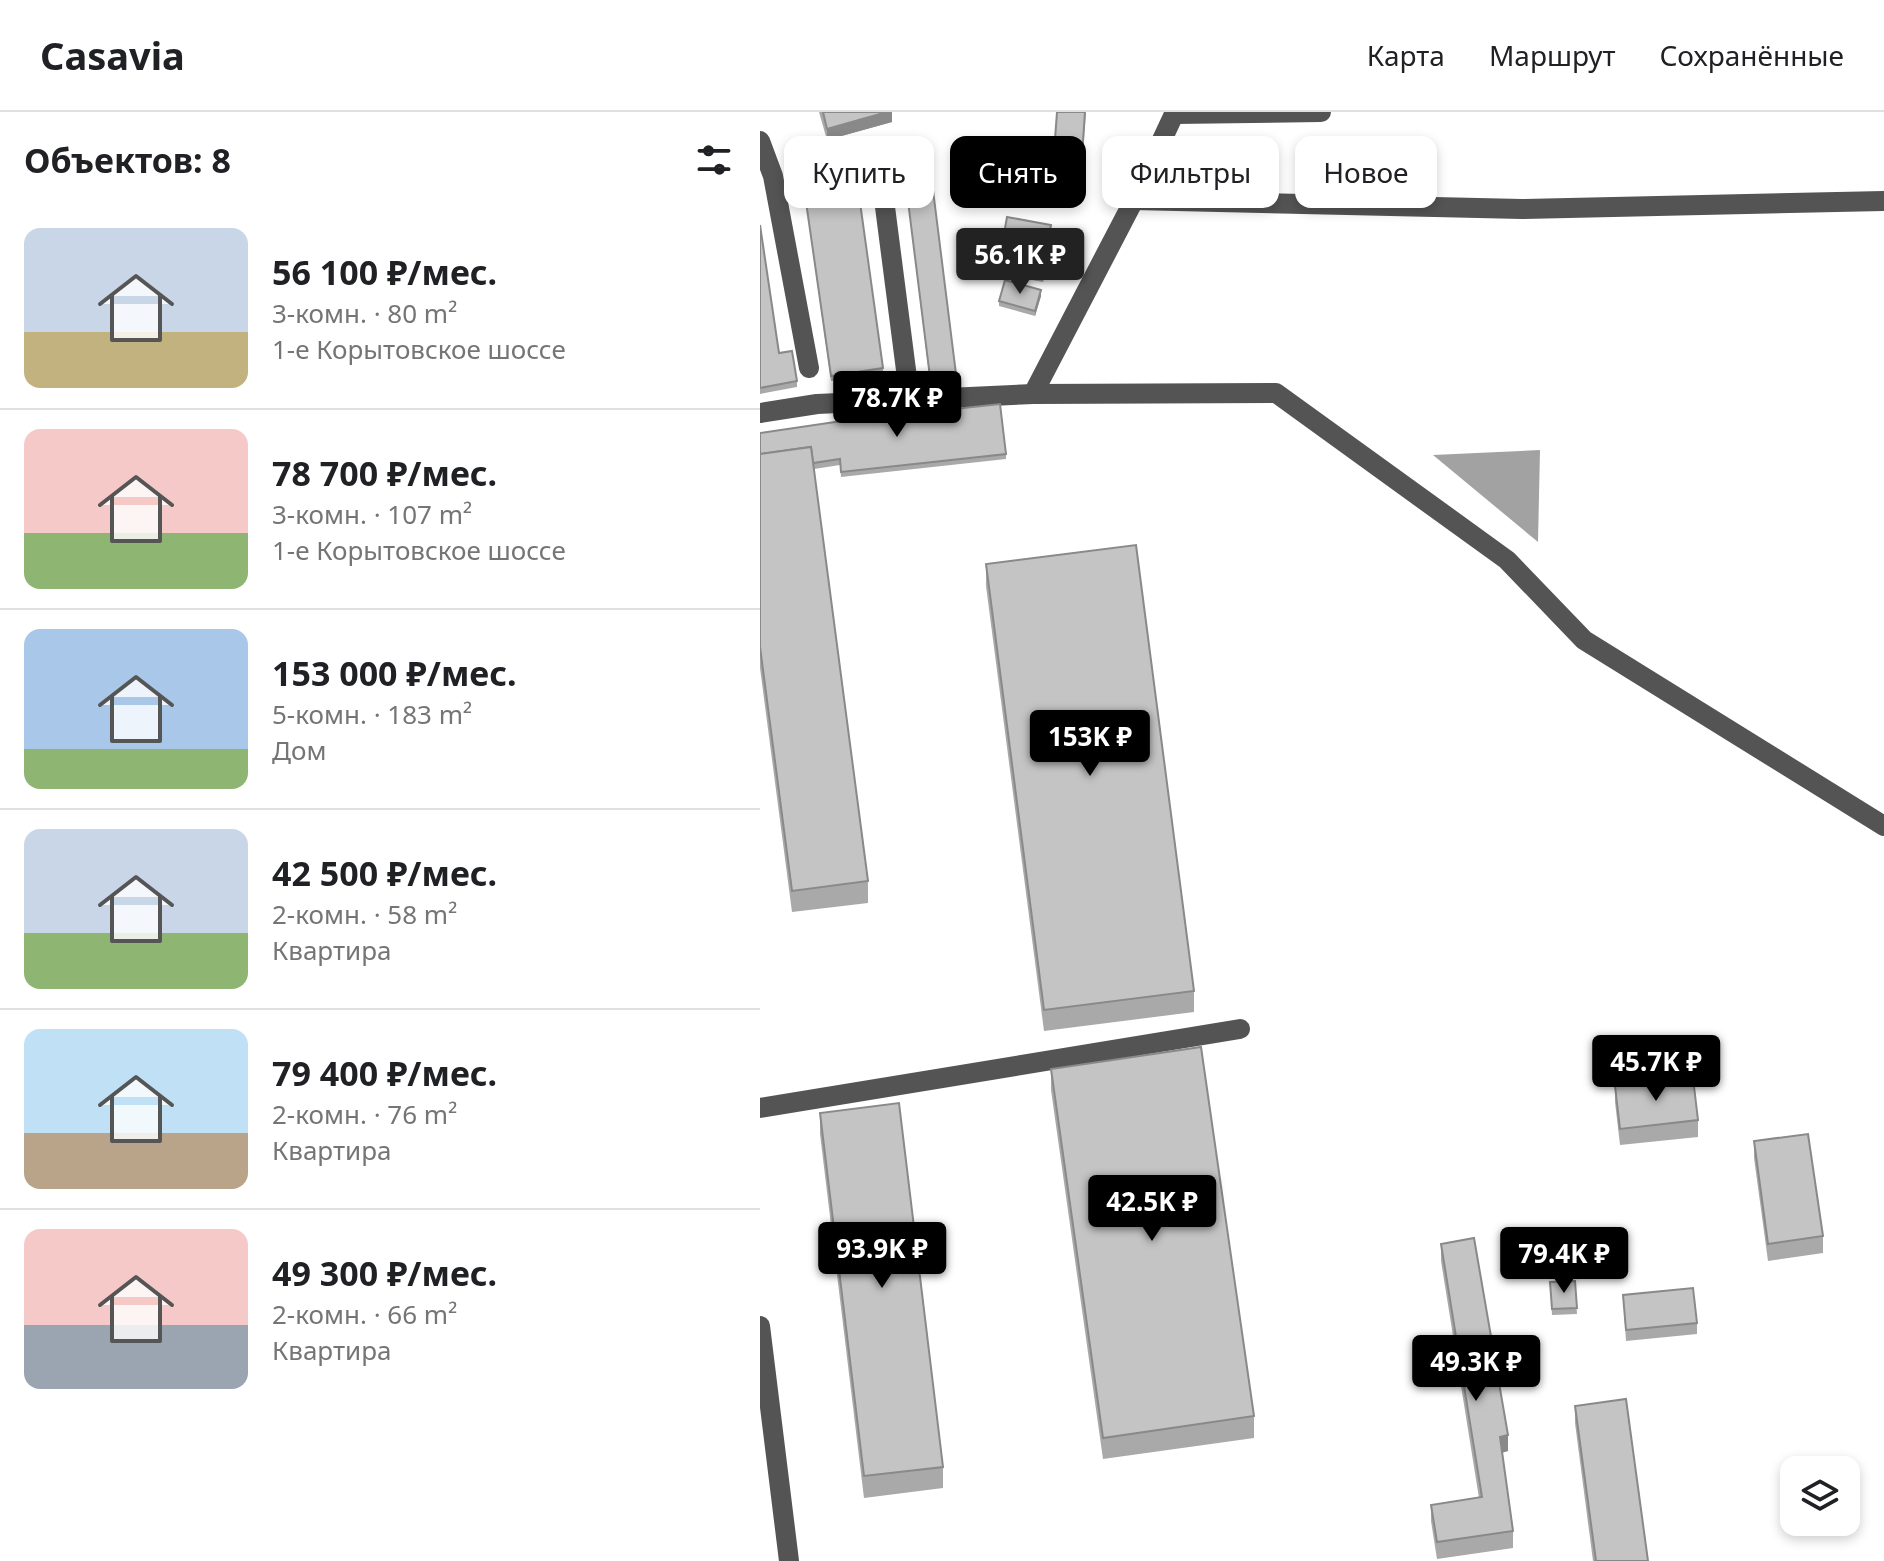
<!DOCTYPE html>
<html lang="ru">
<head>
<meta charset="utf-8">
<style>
  :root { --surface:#fff; --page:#f6f6f6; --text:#202124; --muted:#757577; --line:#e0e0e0; --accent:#000 }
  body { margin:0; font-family:"Noto Sans",sans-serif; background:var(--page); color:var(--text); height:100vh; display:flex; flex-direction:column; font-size:30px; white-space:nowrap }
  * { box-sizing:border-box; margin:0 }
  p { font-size:26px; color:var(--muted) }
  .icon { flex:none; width:44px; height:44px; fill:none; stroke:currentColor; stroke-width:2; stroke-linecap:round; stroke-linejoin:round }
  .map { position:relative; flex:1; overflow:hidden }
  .sheet { display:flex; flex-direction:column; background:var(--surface); width:760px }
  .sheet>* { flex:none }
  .top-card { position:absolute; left:24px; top:24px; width:760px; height:72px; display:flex; gap:16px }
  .tools { position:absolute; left:1020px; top:1344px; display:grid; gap:16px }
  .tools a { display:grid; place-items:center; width:80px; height:80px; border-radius:16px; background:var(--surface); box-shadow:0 4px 12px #0003; font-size:40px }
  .price { position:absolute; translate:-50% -68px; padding:0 18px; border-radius:8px; background:var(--accent); color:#fff; font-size:26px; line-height:52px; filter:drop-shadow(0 2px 4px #0008) }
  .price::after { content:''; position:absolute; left:50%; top:48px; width:24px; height:18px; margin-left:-12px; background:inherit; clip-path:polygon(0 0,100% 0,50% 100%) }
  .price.selected { background:#222; color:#fff }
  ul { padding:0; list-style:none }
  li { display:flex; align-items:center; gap:24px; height:200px; padding:0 24px }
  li+li { border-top:2px solid var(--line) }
  li span { display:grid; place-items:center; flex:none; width:224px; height:160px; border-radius:16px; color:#555 }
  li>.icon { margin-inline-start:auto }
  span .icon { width:96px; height:96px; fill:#fffc; stroke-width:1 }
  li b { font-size:34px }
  h2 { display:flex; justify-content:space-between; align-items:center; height:96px; padding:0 24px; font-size:34px }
  .tag { padding:0 28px; border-radius:16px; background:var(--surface); box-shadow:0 4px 12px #0003; font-size:28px; line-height:72px }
  .tag.selected { background:var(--accent); color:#fff }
  header { display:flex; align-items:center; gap:48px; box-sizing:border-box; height:112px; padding:0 40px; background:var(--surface); border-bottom:2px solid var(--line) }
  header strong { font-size:38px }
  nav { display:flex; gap:44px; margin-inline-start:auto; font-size:28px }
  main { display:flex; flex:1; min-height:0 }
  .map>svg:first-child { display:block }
</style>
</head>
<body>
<header>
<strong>Casavia</strong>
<nav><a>Карта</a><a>Маршрут</a><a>Сохранённые</a></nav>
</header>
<main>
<section class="sheet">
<h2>Объектов: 8<svg class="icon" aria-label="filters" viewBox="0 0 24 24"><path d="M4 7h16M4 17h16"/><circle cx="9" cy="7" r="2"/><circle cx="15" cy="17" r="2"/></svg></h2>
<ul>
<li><span style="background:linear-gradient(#c9d6e8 65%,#c2b280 0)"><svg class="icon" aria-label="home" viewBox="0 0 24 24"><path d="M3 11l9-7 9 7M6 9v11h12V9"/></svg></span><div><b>56 100 ₽/мес.</b><p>3-комн. · 80 m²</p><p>1-е Корытовское шоссе</p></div></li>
<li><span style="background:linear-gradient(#f6c9c9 65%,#8fb573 0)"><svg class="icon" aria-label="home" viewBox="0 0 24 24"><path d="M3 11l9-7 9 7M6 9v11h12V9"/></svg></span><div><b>78 700 ₽/мес.</b><p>3-комн. · 107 m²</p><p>1-е Корытовское шоссе</p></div></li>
<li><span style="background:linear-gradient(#a9c7e8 75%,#8fb573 0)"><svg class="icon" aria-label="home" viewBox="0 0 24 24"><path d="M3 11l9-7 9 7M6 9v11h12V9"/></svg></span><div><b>153 000 ₽/мес.</b><p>5-комн. · 183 m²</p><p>Дом</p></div></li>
<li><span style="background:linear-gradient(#c9d6e8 65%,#8fb573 0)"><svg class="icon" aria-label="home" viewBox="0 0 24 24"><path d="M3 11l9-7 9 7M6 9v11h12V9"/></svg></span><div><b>42 500 ₽/мес.</b><p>2-комн. · 58 m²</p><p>Квартира</p></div></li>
<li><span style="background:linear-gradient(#bfe0f5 65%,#b9a48a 0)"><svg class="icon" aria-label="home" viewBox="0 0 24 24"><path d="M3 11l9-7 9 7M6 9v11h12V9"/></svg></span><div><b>79 400 ₽/мес.</b><p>2-комн. · 76 m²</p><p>Квартира</p></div></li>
<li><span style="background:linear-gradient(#f6c9c9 60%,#9aa5b1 0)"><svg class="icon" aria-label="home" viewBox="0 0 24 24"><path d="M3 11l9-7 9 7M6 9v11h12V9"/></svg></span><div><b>49 300 ₽/мес.</b><p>2-комн. · 66 m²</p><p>Квартира</p></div></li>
</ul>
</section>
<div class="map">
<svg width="1124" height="1449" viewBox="0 0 1124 1449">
  <rect width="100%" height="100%" fill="#fff"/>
  <!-- water -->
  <path fill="#a2a2a2" d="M780 338 778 430 673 343Z"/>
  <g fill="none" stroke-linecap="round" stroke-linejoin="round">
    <!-- minor -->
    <g stroke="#545454" stroke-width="20">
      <path d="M415 2 561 0"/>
      <path d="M0 29 13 64 49 256"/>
      <path d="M120 56 150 289"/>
      <path d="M374 88 762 97 1124 89"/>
      <path d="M273 282 374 88 415 0"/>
      <path d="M0 301 57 292 273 282 516 281 747 448 824 528 1124 714"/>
      <path d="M0 996 480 917"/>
      <path d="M0 1214 29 1449"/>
    </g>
  </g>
  <!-- wall -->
  <g fill="#a9a9a9">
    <path d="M59 0H132V10L67 28Z"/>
    <path d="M326 0 322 54 294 52V41Z"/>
    <path d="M141 33 196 262V267L170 270Z"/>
    <path d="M41 55 123 256V262L71 269Z"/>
    <path d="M0 113 19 241 37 269V275L0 282Z"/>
    <path d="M291 124 283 170 239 162V150Z"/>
    <path d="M281 184 275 204 239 194V189Z"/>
    <path d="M0 321 246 342V347L81 365 80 353 54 357 108 769V791L32 800 0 556Z"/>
    <path d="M226 452 434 879V900L284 919 226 474Z"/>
    <path d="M291 957 494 1304V1326L343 1347 291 978Z"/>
    <path d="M855 974 938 1008V1025L860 1033 855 990Z"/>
    <path d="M60 1001 183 1355V1376L104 1386 60 1022Z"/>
    <path d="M994 1029 1063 1124V1141L1008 1149 994 1046Z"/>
    <path d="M681 1132 748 1339 742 1341 753 1419V1436L677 1447 671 1409V1393L719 1386 681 1149Z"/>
    <path d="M815 1169 817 1202 792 1203 790 1170Z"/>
    <path d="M863 1183 937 1211V1222L866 1229Z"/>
    <path d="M815 1294 888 1449H833L815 1311Z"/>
  </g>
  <!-- shaded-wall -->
  <g fill="#898989">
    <path d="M127 0H132V10L67 28V17Z"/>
    <path d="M291 113V124L283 170V158Z"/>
    <path d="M281 178V184L275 204V199Z"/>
    <path d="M748 1323V1339L740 1341V1325Z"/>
  </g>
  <!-- building -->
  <g fill="#c4c4c4" stroke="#898989" stroke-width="2">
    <path d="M63 0H127L67 17Z"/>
    <path d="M297 0H325L322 43 294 41Z"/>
    <path d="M167 30 196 262 170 265 141 33Z"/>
    <path d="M94 47 123 256 71 264 41 55Z"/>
    <path d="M247 105 291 113 283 158 239 150Z"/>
    <path d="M0 113 19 241 32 239 37 269 0 276Z"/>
    <path d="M245 168 281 178 275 199 239 189Z"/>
    <path d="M240 292 246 342 81 360 80 347 53 351 51 335 0 342V321L75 310Z"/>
    <path d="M51 335 108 769 32 779 0 535V342Z"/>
    <path d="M376 433 434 879 284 898 226 452Z"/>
    <path d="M441 935 494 1304 343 1326 291 957Z"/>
    <path d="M933 966 938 1008 860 1017 855 974Z"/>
    <path d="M139 991 183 1355 104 1364 60 1001Z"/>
    <path d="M1048 1022 1063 1124 1008 1132 994 1029Z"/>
    <path d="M714 1126 748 1323 740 1325 753 1419 677 1430 671 1393 722 1385 681 1132Z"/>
    <path d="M815 1169 817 1196 792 1197 790 1170Z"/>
    <path d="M933 1176 937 1211 866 1218 863 1183Z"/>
    <path d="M866 1287 888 1449H836L815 1294Z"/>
  </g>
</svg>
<div class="tools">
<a><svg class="icon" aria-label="layers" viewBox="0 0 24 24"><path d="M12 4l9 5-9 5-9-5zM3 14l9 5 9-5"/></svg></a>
</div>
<b class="price selected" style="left:260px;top:184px">56.1K ₽</b>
<b class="price" style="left:137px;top:327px">78.7K ₽</b>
<b class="price" style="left:330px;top:666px">153K ₽</b>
<b class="price" style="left:896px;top:991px">45.7K ₽</b>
<b class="price" style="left:392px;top:1131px">42.5K ₽</b>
<b class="price" style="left:122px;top:1178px">93.9K ₽</b>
<b class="price" style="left:804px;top:1183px">79.4K ₽</b>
<b class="price" style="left:716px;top:1291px">49.3K ₽</b>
<div class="top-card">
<a class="tag">Купить</a>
<a class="tag selected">Снять</a>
<a class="tag">Фильтры</a>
<a class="tag">Новое</a>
</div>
</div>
</main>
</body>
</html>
